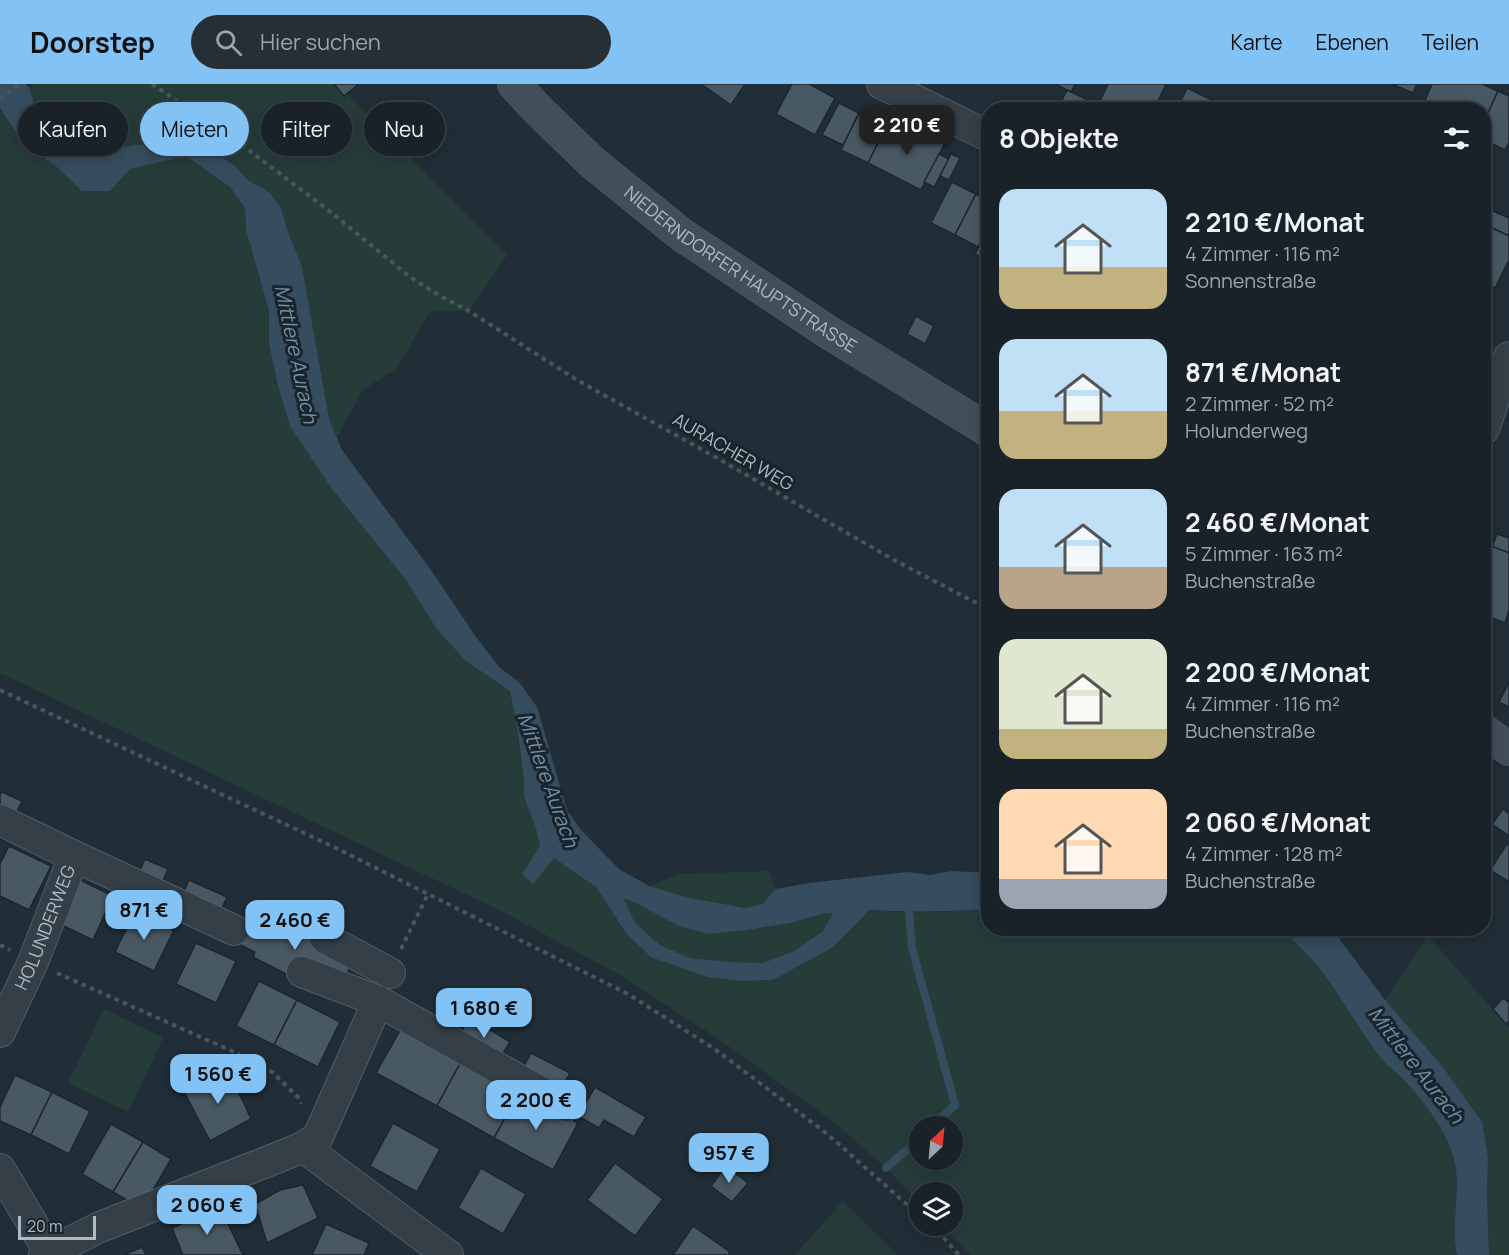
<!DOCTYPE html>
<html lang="de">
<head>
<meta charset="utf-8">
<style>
  :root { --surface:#192229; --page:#262f35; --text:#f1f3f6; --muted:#9fa4a8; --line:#373f46; --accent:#83c2f5 }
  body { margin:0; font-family:Manrope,sans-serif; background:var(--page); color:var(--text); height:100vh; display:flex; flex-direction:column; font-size:22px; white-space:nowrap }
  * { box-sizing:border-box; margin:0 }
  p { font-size:20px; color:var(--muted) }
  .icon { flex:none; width:33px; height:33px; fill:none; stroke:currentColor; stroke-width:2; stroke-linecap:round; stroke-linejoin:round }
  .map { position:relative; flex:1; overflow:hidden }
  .panel { position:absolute; left:981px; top:18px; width:510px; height:834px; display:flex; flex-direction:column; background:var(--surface); border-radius:24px; box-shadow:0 3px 15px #0003,0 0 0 2px var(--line) }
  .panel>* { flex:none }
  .guide { position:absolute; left:18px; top:18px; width:570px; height:54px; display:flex; gap:12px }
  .needle { width:39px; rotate:26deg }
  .buttons { position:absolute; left:909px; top:1032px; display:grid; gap:12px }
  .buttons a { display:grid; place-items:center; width:54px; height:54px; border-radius:50%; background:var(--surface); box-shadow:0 3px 15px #0003,0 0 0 2px var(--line); font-size:30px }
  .scale { position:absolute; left:18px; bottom:15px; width:78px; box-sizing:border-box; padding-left:6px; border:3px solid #aebbc4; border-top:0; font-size:16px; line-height:21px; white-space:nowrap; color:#aebbc4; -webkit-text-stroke:4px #1a242c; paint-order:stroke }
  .price { position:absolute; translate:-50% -51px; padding:0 14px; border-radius:12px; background:var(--accent); color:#111; font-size:20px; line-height:39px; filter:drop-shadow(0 2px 3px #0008) }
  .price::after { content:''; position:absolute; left:50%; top:36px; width:18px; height:14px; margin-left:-9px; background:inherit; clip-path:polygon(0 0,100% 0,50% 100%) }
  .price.current { background:#222; color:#fff }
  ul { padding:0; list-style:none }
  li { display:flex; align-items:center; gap:18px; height:150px; padding:0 18px }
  li span { display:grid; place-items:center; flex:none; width:168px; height:120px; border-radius:18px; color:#555 }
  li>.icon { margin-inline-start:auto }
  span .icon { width:72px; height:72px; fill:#fffc; stroke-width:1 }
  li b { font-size:26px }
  h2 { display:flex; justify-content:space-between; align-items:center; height:72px; padding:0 18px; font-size:26px }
  .tag { padding:0 21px; border-radius:27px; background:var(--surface); box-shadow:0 3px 15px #0003,0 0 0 2px var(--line); font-size:21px; line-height:54px }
  .tag.current { background:var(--accent); color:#111 }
  header { display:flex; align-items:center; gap:36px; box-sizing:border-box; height:84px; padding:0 30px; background:var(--accent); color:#111 }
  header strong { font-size:28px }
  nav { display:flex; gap:33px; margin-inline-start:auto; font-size:21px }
  .search { width:420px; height:54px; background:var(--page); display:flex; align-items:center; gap:15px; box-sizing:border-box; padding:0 21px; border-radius:33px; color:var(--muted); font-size:22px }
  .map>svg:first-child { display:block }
</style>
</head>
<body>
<header>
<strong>Doorstep</strong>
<div class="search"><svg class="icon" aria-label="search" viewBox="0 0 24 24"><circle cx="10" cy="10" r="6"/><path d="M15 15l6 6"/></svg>Hier suchen</div>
<nav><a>Karte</a><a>Ebenen</a><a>Teilen</a></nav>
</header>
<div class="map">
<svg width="1509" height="1171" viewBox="0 0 1509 1171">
  <rect width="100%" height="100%" fill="#212e37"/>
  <!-- green -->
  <g fill="#263c39" fill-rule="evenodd">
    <path d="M34 0H337L507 171 469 227H430L397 284 363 306 337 353 329 335 288 148 281 124 270 109 248 96 234 81 195 56 163 61H133L109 67 84 66 74 53 58 42 35 23 30 6Z"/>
    <path d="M2 27C6 33 10 41 15 47 38 78 76 92 110 107L130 85 186 72 230 103 245 124 246 146 269 227V260L278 302 290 342 332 405 407 497 466 577 510 607 518 649 524 695V713L537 744 540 763 522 790 533 799 554 773 596 803 626 849 707 893 742 897 773 896 832 864 864 832 867 826C908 830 948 828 988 825V844L1285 845C1292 858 1305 867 1315 879 1341 910 1359 948 1386 979 1391 985 1398 989 1403 995 1423 1016 1447 1047 1454 1075 1462 1107 1450 1140 1457 1171H971L942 1142H952V1108H920L919 1118 886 1084 834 1038 720 956 620 891 501 827 0 589V28ZM920 1042H952V1076H920Z"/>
    <path d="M769 787 775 805 763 820 746 824 690 814 649 802 679 790Z"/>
    <path d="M622 813 709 850 747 846 790 839 826 829 833 828 823 847 794 867 763 879 730 878 690 874 660 861 635 839Z"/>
    <path d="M1428 852 1509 944V1171H1489L1487 1111 1488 1074 1442 982 1385 916Z"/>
    <path d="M104 925 163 954 128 1028 68 999Z"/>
    <path d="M843 1117 898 1171H795Z"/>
  </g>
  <!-- water -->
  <g fill="#354d5e" fill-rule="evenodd">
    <path d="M0 0H26L30 6 35 23 58 42 74 53 84 66 109 67 133 61H163L195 56 234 81 248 96 270 109 281 124 288 148 302 183 329 335 342 366 431 486 474 550 499 583 519 598 537 623 567 726 581 746 619 785 649 802 690 814 746 824 763 820 775 805 809 799 907 788 930 791 952 787 988 789V825C948 828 908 828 868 826L864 832 832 864 773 896 742 897 707 893 651 873 626 849 596 803 554 774 533 800 522 790 540 762 536 744 524 713V695L518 649 510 607 466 577 436 544 407 497 332 405 290 342 278 302 269 260V227L246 146 245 124 230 103 186 72 130 85 110 107H82L57 83 30 64 15 47 0 24ZM623 814 636 819 679 842 709 850 747 846 790 839 826 829H833L823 847 794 867 763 879 730 878 690 874 660 861 635 839Z"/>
    <path d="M1285 845H1332L1385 916 1442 982 1482 1038 1488 1074 1487 1111 1489 1171H1457C1450 1140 1462 1107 1454 1075 1447 1047 1423 1016 1403 995 1398 989 1391 985 1386 980 1359 948 1341 910 1315 879 1305 867 1292 858 1285 845Z"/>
  </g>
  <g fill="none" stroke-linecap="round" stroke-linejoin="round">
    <!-- stream -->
    <g stroke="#354d5e" stroke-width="8">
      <path d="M909 828 912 864 955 1021 932 1042"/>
      <path d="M886 1084 920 1054"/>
    </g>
  </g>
  <!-- building -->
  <g fill="#495963" stroke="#1c262e" stroke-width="1.5">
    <path d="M334 0H359L344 12Z"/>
    <path d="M701 0H745L731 21Z"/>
    <path d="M792 0H809L835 14 815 51 776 30Z"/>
    <path d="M1055 0H1075L1071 8Z"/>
    <path d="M1108 0H1166L1154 26H1118L1100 17Z"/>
    <path d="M1392 0H1417L1413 9Z"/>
    <path d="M1432 0H1482L1498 7 1484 38V26H1421Z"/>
    <path d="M1187 4 1229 24 1228 26H1177Z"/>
    <path d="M1067 6 1088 16 1083 26H1057Z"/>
    <path d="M1498 7 1509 12V58L1505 66 1484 56V38Z"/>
    <path d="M839 19 859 29 843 61 822 51Z"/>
    <path d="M859 29 886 43 868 79 841 66Z"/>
    <path d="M886 43 914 57 919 46 945 59 921 106 868 79Z"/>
    <path d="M939 70 949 75 934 103 924 98Z"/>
    <path d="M951 70 960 74 949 96 940 92Z"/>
    <path d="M988 89V114L978 108Z"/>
    <path d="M952 98 976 110 955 151 931 139Z"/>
    <path d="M976 110 988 117V143L978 163 955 151Z"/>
    <path d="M1493 127 1509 134V152L1486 141Z"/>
    <path d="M1486 141 1509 152V176L1495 204 1484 198V147Z"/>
    <path d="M988 143V177L975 170Z"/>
    <path d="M916 232 934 242 925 260 907 250Z"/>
    <path d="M1497 450 1509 454V469L1492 463Z"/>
    <path d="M1484 459 1509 469V526L1505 539 1484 531Z"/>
    <path d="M1509 598V623L1499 618Z"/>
    <path d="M1484 706 1491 711 1484 721Z"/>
    <path d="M2 708 22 717 13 735 0 728V711Z"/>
    <path d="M1503 725 1509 730V752L1492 740Z"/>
    <path d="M1509 757V798L1490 786Z"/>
    <path d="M9 762 51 782 29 826 0 812V780Z"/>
    <path d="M145 775 168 785 159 806 136 795Z"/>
    <path d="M74 793 113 812 93 856 53 837Z"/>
    <path d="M189 796 227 813 218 833 180 816Z"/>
    <path d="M135 827 174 846 154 887 115 868Z"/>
    <path d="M269 831 355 874 343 897 290 892 253 873 255 868 235 858 246 838 262 846Z"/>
    <path d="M196 859 236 877 216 919 176 900Z"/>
    <path d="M259 897 297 916 274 961 236 942Z"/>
    <path d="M1503 914 1509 919V937L1506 940 1493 925Z"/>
    <path d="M297 916 340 938 318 983 274 961Z"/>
    <path d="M470 933 510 958 498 978 458 953Z"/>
    <path d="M402 943 462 976 437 1022 376 989Z"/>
    <path d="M531 969 570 989 559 1009 521 988Z"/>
    <path d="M462 976 520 1007 494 1054 437 1022Z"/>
    <path d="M225 986 242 1015 251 1035 210 1057 184 1008Z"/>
    <path d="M15 991 52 1008 31 1051 0 1037V1023Z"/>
    <path d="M595 1003 646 1033 634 1053 604 1036 599 1044 578 1032Z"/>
    <path d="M520 1007 578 1039 553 1086 494 1054Z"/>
    <path d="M52 1008 90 1027 69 1070 31 1051Z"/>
    <path d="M393 1039 440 1065 417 1108 370 1082Z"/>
    <path d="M111 1040 143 1058 113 1108 82 1090Z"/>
    <path d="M143 1058 171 1075 142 1125 113 1108Z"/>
    <path d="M615 1079 663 1115 635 1152 587 1116Z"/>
    <path d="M726 1082 748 1099 732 1118 711 1102Z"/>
    <path d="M481 1084 526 1110 503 1150 458 1124Z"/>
    <path d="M303 1101 318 1134 267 1159 255 1120 280 1106Z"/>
    <path d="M220 1123 243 1171H183L172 1144Z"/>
    <path d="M326 1140 369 1159 364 1171H312Z"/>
    <path d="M693 1142 730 1168 728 1171H673Z"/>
    <path d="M142 1163 146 1171H124Z"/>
  </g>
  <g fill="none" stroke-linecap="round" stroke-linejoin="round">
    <!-- street casing -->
    <g stroke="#525d65" stroke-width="32">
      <g id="street">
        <path d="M882 0 988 52"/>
        <path d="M1484 345 1509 273"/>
        <path d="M0 736 74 772 234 846"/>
        <path d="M325 854 390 889"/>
        <path d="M302 888 378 917 566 1022"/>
        <path id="s1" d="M0 948 33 878 74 772"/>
        <path d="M303 1063 448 1171"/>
        <path d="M0 1085 51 1171"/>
        <path d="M44 1171 100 1143 279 1073 303 1063 318 1053 378 917"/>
      </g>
    </g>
    <!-- secondary casing -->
    <g stroke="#525d65" stroke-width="34">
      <g id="secondary">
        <path id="s2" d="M514 0 538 26 593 79 682 151 828 248 988 346"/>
        <path d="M1484 647 1509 665"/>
      </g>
    </g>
    <!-- path -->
    <g stroke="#445958" stroke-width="4" stroke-dasharray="4.5 4.5" stroke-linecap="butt">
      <path d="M152 0 238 58 328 126 410 193 442 213 469 227 577 296 717 374 894 476 988 525"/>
      <path d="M0 15 20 0"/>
      <path d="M0 606 340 766 628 910 716 966 826 1049 920 1132"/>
      <path d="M0 861 10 866"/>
      <path d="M401 865 428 810"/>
      <path d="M57 889 234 968 272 988 298 1013 301 1020"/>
      <path d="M930 1142 942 1152 959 1171"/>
    </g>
    <!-- street -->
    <use href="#street" stroke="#343f48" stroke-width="30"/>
    <!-- secondary -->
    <use href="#secondary" stroke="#424f5a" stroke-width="33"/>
  </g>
  <g text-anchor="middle" stroke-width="6" stroke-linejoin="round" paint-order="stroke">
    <!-- street labels -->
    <g font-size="18" fill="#aebbc4" stroke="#1a242c">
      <text dy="6" stroke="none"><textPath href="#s2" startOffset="294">NIEDERNDORFER HAUPTSTRASSE</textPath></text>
      <text transform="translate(733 368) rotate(30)" y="6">AURACHER WEG</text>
      <text dy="6" stroke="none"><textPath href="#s1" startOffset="114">HOLUNDERWEG</textPath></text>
    </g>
    <!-- water labels -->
    <g font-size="20" font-style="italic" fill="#7091a8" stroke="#1a242c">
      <text transform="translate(296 270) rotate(78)" y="7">Mittlere Aurach</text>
      <text transform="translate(548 696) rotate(70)" y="7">Mittlere Aurach</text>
      <text transform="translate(1416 981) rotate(52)" y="7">Mittlere Aurach</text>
    </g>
  </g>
</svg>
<div class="buttons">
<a><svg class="needle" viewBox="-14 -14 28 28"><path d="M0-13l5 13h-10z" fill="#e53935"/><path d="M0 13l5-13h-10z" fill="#9fa4a8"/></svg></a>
<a><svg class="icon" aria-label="layers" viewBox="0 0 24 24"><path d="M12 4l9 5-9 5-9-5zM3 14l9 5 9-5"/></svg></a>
</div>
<div class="scale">20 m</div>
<b class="price current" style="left:907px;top:72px">2 210 €</b>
<b class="price" style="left:144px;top:857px">871 €</b>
<b class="price" style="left:295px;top:867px">2 460 €</b>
<b class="price" style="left:484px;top:955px">1 680 €</b>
<b class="price" style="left:218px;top:1021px">1 560 €</b>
<b class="price" style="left:536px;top:1047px">2 200 €</b>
<b class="price" style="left:729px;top:1100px">957 €</b>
<b class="price" style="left:207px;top:1152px">2 060 €</b>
<div class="guide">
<a class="tag">Kaufen</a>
<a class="tag current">Mieten</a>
<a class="tag">Filter</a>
<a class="tag">Neu</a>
</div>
<section class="panel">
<h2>8 Objekte<svg class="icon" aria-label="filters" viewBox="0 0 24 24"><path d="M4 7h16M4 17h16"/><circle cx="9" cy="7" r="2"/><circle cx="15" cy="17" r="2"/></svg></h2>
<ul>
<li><span style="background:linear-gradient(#bfe0f5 65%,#c2b280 0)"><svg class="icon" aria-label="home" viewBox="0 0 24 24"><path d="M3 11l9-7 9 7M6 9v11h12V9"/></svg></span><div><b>2 210 €/Monat</b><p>4 Zimmer · 116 m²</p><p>Sonnenstraße</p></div></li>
<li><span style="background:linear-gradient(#bfe0f5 60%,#c2b280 0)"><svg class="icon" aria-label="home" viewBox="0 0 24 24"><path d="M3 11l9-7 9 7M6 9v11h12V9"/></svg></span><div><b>871 €/Monat</b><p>2 Zimmer · 52 m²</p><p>Holunderweg</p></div></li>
<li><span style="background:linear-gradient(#bfe0f5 65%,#b9a48a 0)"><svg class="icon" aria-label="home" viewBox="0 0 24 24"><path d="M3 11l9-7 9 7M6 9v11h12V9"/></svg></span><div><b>2 460 €/Monat</b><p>5 Zimmer · 163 m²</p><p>Buchenstraße</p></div></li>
<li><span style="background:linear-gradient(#dfe7d0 75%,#c2b280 0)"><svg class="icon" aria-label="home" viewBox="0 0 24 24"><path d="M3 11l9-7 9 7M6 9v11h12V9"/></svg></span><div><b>2 200 €/Monat</b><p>4 Zimmer · 116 m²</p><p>Buchenstraße</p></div></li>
<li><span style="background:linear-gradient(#ffd9b3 75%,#9aa5b1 0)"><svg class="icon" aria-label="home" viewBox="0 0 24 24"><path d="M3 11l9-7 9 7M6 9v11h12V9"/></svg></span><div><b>2 060 €/Monat</b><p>4 Zimmer · 128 m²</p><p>Buchenstraße</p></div></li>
</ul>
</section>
</div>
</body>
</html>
